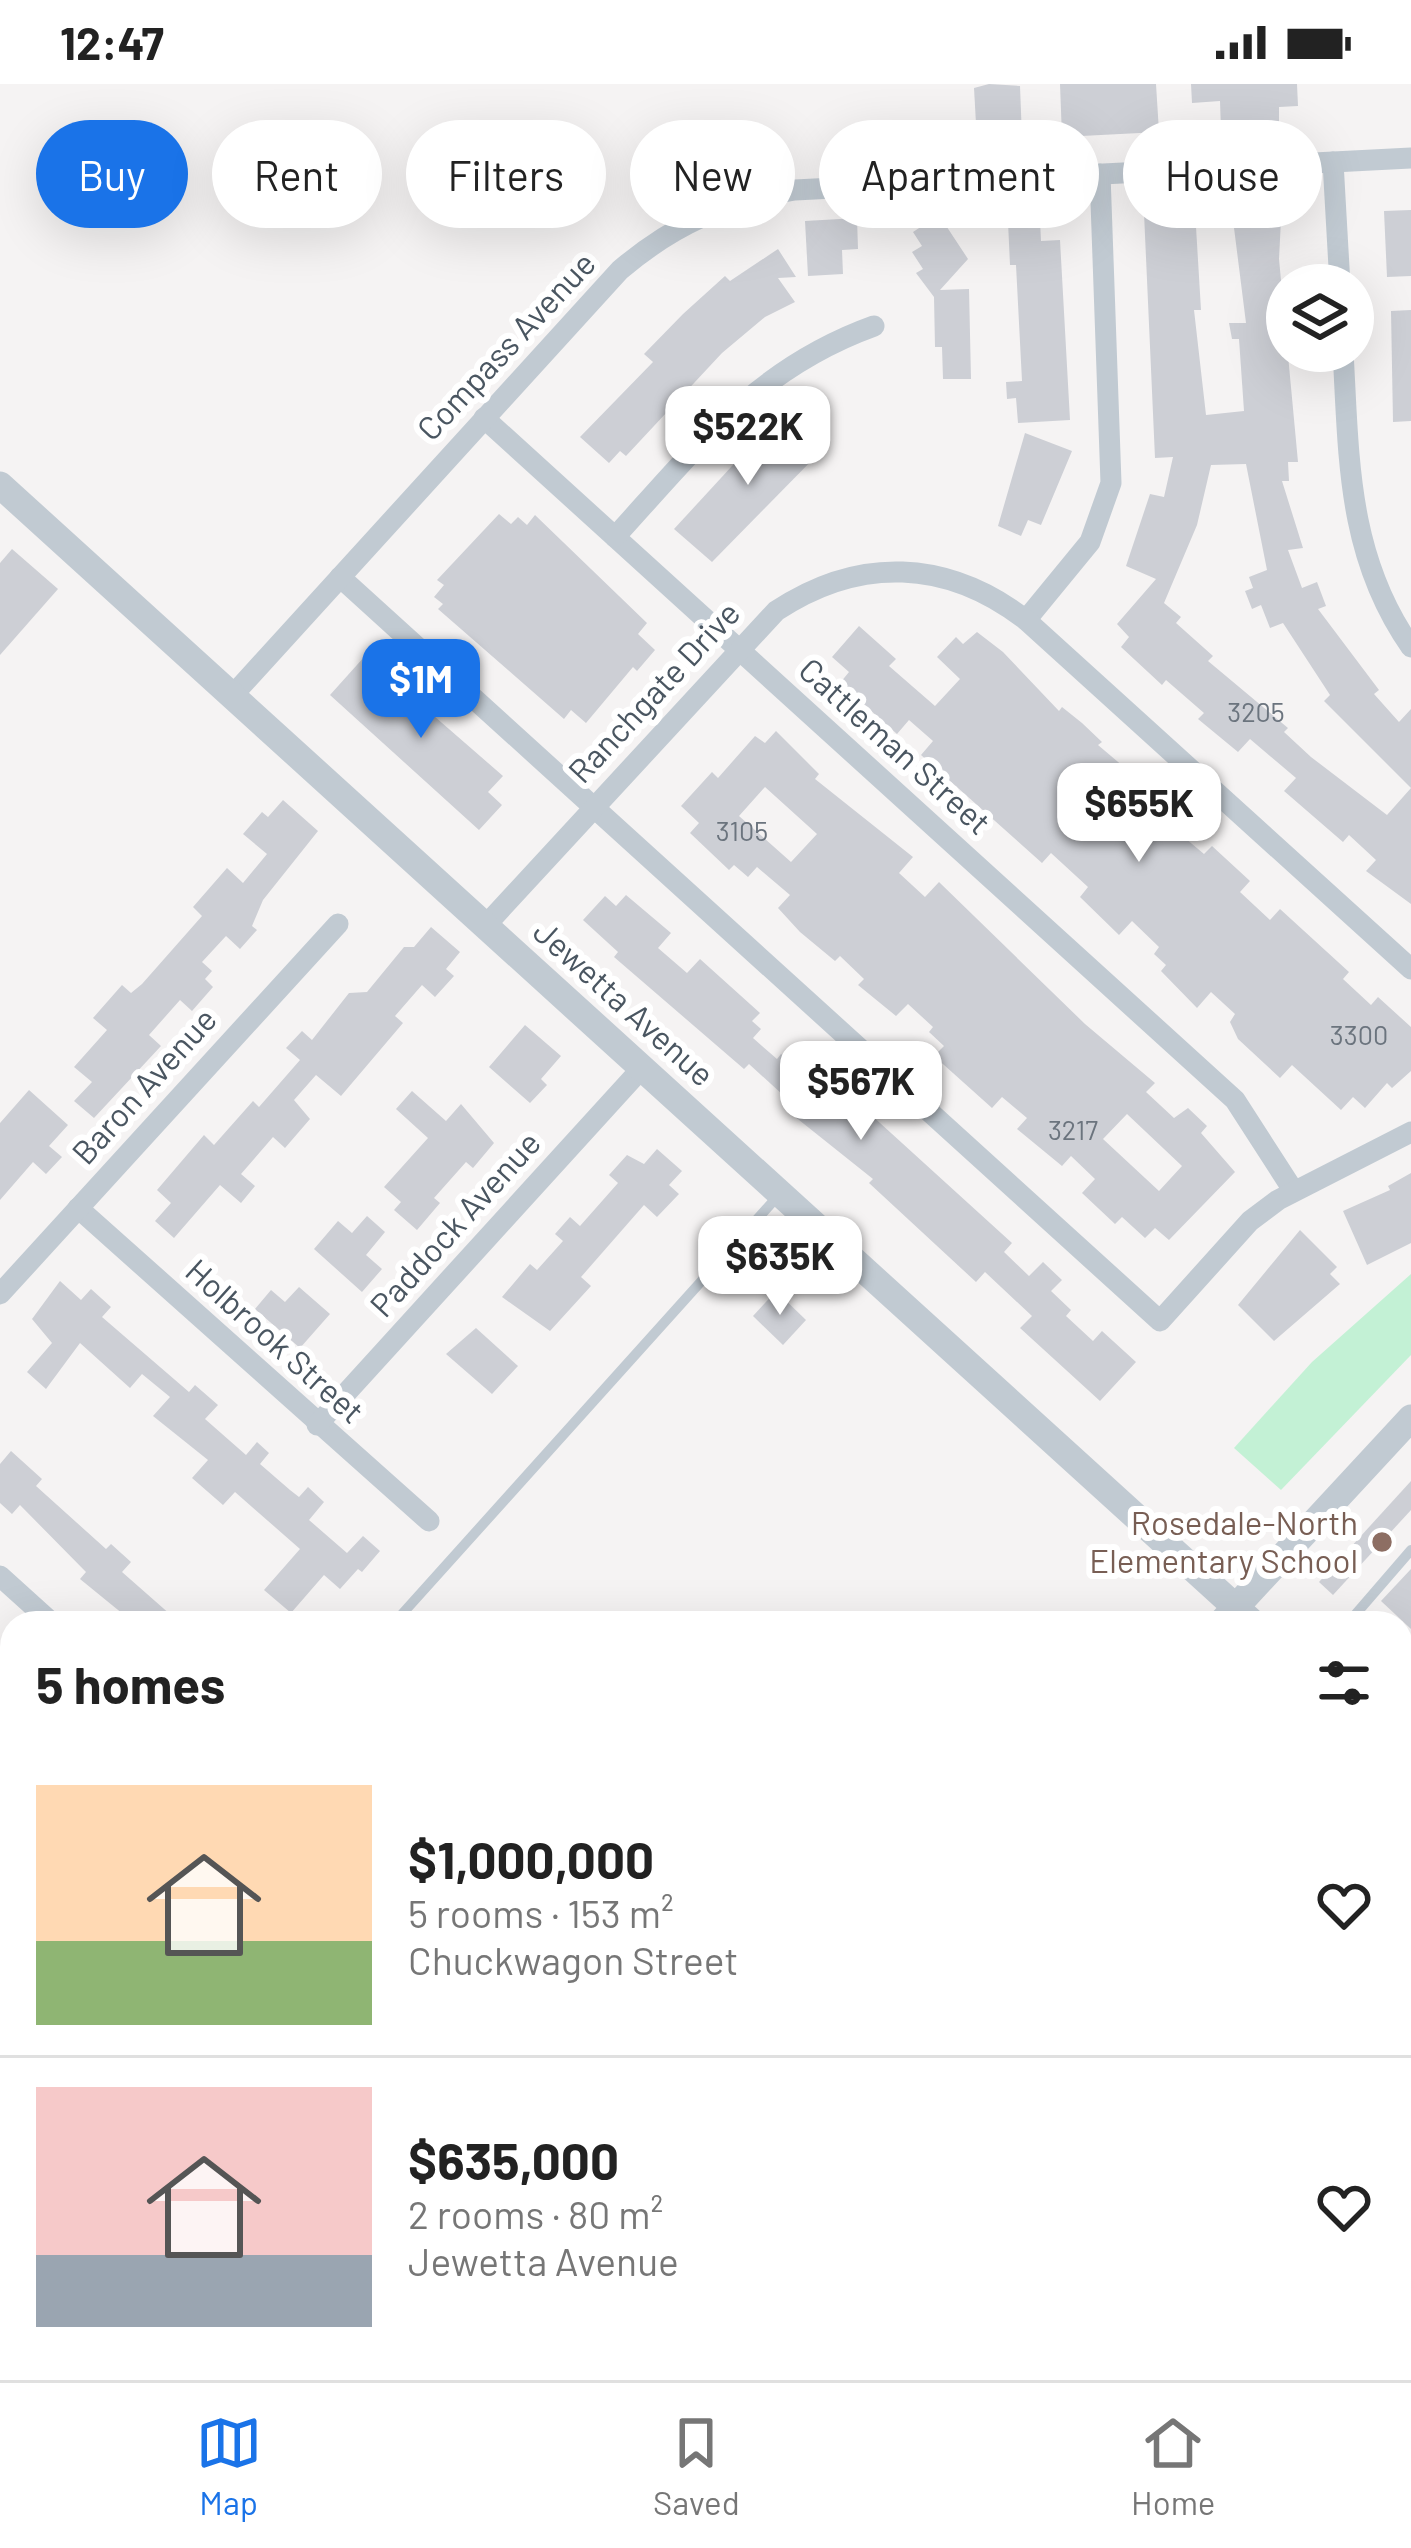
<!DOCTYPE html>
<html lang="en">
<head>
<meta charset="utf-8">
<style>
  :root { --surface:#fff; --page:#f6f6f6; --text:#222; --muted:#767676; --line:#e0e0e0; --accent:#1a73e8 }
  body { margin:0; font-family:Barlow,sans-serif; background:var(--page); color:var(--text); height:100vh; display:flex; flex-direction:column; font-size:45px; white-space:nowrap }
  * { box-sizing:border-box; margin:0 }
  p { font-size:39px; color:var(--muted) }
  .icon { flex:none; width:66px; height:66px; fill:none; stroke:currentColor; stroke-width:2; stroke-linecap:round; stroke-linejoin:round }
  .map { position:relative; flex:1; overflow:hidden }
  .drawer { position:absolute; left:0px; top:1527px; width:1413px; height:771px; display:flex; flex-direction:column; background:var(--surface); border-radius:36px 36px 0 0; box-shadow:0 12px 48px #0002 }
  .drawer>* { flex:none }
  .hud { position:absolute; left:36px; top:36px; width:1341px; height:108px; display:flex; gap:24px }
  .controls { position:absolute; left:1266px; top:180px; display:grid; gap:24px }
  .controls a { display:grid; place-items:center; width:108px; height:108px; border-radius:50%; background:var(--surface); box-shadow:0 12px 48px #0002; font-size:60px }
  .price { position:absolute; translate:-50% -102px; padding:0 27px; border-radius:24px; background:#fff; color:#222; font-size:39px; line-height:78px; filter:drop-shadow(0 3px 6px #0008) }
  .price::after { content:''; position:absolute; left:50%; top:72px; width:36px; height:27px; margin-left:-18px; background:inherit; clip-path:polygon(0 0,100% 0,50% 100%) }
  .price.on { background:var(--accent); color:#fff }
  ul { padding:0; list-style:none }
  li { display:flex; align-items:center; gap:36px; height:300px; padding:0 36px }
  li+li { border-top:3px solid var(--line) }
  li span { display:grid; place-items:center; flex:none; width:336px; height:240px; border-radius:0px; color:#555 }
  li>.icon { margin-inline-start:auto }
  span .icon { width:144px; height:144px; fill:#fffc; stroke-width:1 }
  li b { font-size:51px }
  h2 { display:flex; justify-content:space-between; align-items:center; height:144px; padding:0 36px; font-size:51px }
  .pill { padding:0 42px; border-radius:54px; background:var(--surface); box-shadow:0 12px 48px #0002; font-size:42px; line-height:108px }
  .pill.on { background:var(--accent); color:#fff }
  .status { display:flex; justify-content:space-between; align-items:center; height:84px; padding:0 60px; background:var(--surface); direction:ltr }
  .status svg { height:33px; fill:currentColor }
  .tab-bar { display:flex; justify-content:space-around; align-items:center; height:168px; border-top:3px solid var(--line); background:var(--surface); font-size:33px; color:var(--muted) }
  .tab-bar a { display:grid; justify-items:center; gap:6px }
  .tab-bar .on { color:var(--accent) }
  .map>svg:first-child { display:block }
</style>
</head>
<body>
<div class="status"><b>12:47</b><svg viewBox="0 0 49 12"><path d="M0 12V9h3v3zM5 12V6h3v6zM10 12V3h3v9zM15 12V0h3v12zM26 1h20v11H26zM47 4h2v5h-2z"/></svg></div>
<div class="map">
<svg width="1411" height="2296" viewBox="0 0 1411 2296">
  <rect width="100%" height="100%" fill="#f5f3f3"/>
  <!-- green -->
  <path fill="#c3f1d5" d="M1411 1190V1271L1281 1406 1234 1364 1312 1278Z"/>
  <!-- building -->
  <g fill="#cdcfd5" fill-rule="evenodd">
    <path d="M989 0 1020 2 1022 54 977 57 974 4Z"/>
    <path d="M1060 0H1156L1159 48 1062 53Z"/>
    <path d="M1191 0H1297L1298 22 1279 23V39L1221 46 1220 17 1192 19Z"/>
    <path d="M1275 111 1276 118 1282 117 1279 175 1298 378H1288L1289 397H1282L1303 464 1288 466 1302 504 1317 498 1326 522 1318 525 1379 606 1374 610 1399 638 1411 625V820L1366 787 1376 776 1349 751 1343 758 1284 707 1296 694 1250 655 1238 668 1198 635 1204 629 1166 596 1162 601 1121 563 1129 553 1117 540 1156 495 1126 482 1150 410 1164 413 1173 373 1155 374 1144 129 1195 126 1201 226H1194L1206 331 1244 327 1239 255H1232L1229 239H1246L1232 128H1240V115ZM1246 380 1267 486 1249 493 1253 504 1245 507 1252 525 1261 521 1270 544 1283 539 1330 611 1324 617 1411 704 1387 731 1311 673 1284 648 1288 644 1208 577 1213 572 1176 539 1181 533 1164 519 1197 441 1211 381Z"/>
    <path d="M1411 126V192L1387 193 1384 127Z"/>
    <path d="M939 131 968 175 940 206 969 205 971 295H943L942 263H935L934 213 916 189 923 185 912 168 922 162 913 148Z"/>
    <path d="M857 134 858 165 842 166 843 190 808 192 805 137Z"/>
    <path d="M1040 136 1041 157 1060 156 1070 336 1018 339 1016 314 1007 315 1006 298 1022 297 1016 181H1010L1008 138Z"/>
    <path d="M778 165 796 193 778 194 795 218 765 233 722 269 626 372 620 367 609 379 580 353 653 278 644 270 683 230 725 192 730 197Z"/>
    <path d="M1411 226V337L1393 338 1391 227Z"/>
    <path d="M780 330 822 366 712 478 674 445Z"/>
    <path d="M1025 349 1072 367 1041 441 1028 436 1021 452 998 442Z"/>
    <path d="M499 430 511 440 518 433 527 441 535 431 647 539 638 550 655 566 637 587 633 583 586 639 571 626 564 635 438 525 443 520 434 513 444 501 437 496Z"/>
    <path d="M12 465 58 505 0 571V479Z"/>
    <path d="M859 542 896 575 889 582 935 622 960 595 937 573 956 553 963 560 977 548 1003 568 1059 627 1062 623 1082 639 1102 658 1098 661 1176 727 1166 738 1204 770 1212 762 1250 797 1240 808 1270 836 1280 825 1349 888 1343 895 1371 921 1378 913 1411 943V987L1392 1004 1387 999 1365 1024 1353 1013 1341 1026 1292 981 1280 994 1238 955 1230 938 1235 930 1211 908 1197 924 1161 887 1166 881 1154 870 1159 863 1132 837 1119 851 1080 813 1088 803 1051 769 1042 779 921 671 933 657 909 636 897 650 840 599 849 588 832 573Z"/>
    <path d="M365 572 503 692 488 708 502 721 479 746 330 611Z"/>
    <path d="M776 647 819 690 815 695 913 773 899 789 925 813 939 798 1085 940 1155 999 1146 1008 1174 1034 1188 1024 1207 1042 1201 1049 1235 1088 1169 1156 1155 1144 1145 1154 1122 1133 1115 1140 1082 1109 1095 1095 1071 1072 1062 1082 1017 1045 1027 1034 1002 1013 992 1024 934 972 944 962 929 948 933 943 908 920 896 932 858 901 864 895 840 872 835 877 800 848 778 824 790 811 757 783 748 793 734 781 729 786 690 749 699 739 681 722 712 688 718 694 755 652 765 659ZM765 703 817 750 791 778 739 732ZM1127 1030 1182 1082 1159 1107 1103 1055Z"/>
    <path d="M283 716 318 747 263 816 252 842 257 846 240 865 226 852 202 878 212 887 205 895 213 903 192 927 180 916 149 951 161 962 94 1034 74 1017 92 998 74 983 107 946 93 934 122 901 131 909 142 900 202 832 193 823 227 784 243 799 267 770 243 750 262 728 268 733Z"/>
    <path d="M626 811 671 849 658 864 687 889 700 875 760 929 752 937 761 945 753 954 777 975 781 970 790 977 803 969 1012 1159 1004 1168 1029 1192 1043 1178 1062 1196 1051 1207 1071 1226 1066 1232 1093 1257 1102 1247 1136 1278 1100 1317 1020 1244 1032 1232 985 1188 976 1198 869 1099 873 1095 789 1028 795 1022 749 980 744 985 614 873 618 868 583 836 605 812 616 822Z"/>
    <path d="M431 843 460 868 446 885 454 892 435 913 422 901 395 932 403 939 341 1012 316 991 294 1016 310 1035 285 1064 273 1053 241 1090 255 1102 241 1119 220 1101 174 1154 155 1137 171 1119 157 1106 204 1051 214 1061 253 1017 259 1023 300 976 286 964 302 947 312 956 349 909 367 908 404 863H414Z"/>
    <path d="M525 941 561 972 541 995 547 1001 530 1019 489 983Z"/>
    <path d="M29 1006 68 1041 49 1062 62 1073 46 1090 33 1078 0 1116V1039Z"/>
    <path d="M412 1007 446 1037 461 1020 494 1059 473 1084 466 1078 434 1114 440 1119 417 1146 394 1126 401 1118 384 1103 428 1054 396 1025Z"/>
    <path d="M657 1065 682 1087 669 1101 679 1110 657 1133 644 1121 581 1193 591 1202 550 1247 502 1213 530 1180 537 1186 563 1157 555 1150 570 1133 580 1142 618 1099 609 1091 627 1071 644 1080Z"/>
    <path d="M1411 1089V1159L1367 1181 1343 1127 1390 1106 1388 1102Z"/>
    <path d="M367 1132 385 1148 366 1171 382 1185 362 1208 314 1165 338 1137 352 1149Z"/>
    <path d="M1300 1146 1337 1183 1330 1190 1340 1200 1274 1257 1238 1221Z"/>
    <path d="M60 1197 81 1216 91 1205 111 1223 102 1233 189 1308 195 1301 218 1321 205 1335 246 1371 257 1358 269 1369 260 1380 290 1406 299 1413 308 1403 324 1418 309 1436 347 1469 363 1452 380 1467 362 1488 358 1485 340 1505 324 1491 291 1529 264 1506 300 1465 235 1408 223 1421 192 1394 208 1376 153 1332 170 1313 142 1290 130 1304 80 1259 46 1305 27 1288 52 1259 32 1235Z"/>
    <path d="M299 1203 330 1230 300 1264 255 1225 271 1206 285 1218Z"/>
    <path d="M776 1207 806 1236 783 1261 753 1232Z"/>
    <path d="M476 1244 518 1282 492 1310 446 1270Z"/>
    <path d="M11 1367 42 1395 36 1402 106 1465 111 1460 131 1478 122 1488 180 1539H134L80 1495 86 1488 20 1421 12 1430 0 1419V1380Z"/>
    <path d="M1411 1397V1426L1333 1511 1319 1498Z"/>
    <path d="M1411 1485V1545L1381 1517Z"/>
  </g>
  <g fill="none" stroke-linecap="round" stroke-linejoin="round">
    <!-- service -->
    <g stroke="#c1cad2" stroke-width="10">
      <path d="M394 1539 778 1112"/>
      <path d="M1348 1539 1411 1466"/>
    </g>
    <!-- minor -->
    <g stroke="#c1cad2" stroke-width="21">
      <path d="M1333 78 1340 201"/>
      <path d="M1343 267C1349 374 1347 472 1411 563"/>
      <path d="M484 334 1235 1016 1293 1106"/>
      <path d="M615 453C696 364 757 284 874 242"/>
      <path d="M340 493 1160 1237 1250 1137 1278 1116 1411 1048"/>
      <path d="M1026 536 1090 458 1111 399 1100 90"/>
      <path d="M232 612 620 186C673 141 726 117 795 106L1411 74"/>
      <path d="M485 842 776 527C859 472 947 475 1026 536L1411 885"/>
      <path d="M78 1124 429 1437"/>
      <path d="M0 1210 338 840"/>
      <path d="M317 1341 642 984"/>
      <path d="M0 1492 52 1539"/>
      <path d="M1401 1901 1411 1890"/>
      <path d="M0 1933 12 1944"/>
      <path d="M390 2286 401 2296"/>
      <path d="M834 2286 842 2296"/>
      <path d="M1135 2286 1146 2296"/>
      <path d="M1047 2296 1056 2286"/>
    </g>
    <!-- tertiary -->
    <g stroke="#c1cad2" stroke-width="27">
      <path d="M0 401 1253 1539"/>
      <path d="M1221 1539 1411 1334"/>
      <path d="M1401 1673 1411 1682"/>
      <path d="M545 2296 554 2286"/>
    </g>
  </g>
  <!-- markers -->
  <circle fill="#8d6e63" stroke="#fff" stroke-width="4.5" cx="1382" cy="1458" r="12"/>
  <g text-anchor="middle" stroke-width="12" stroke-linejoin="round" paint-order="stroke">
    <!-- number labels -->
    <g font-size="27" fill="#6b747e">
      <text x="1256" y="638">3205</text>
      <text x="742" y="757">3105</text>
      <text x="1359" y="961">3300</text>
      <text x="1073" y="1056">3217</text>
    </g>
    <!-- street labels -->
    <g font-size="33" fill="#4a5661" stroke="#fff">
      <text transform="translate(506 262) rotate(-47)" y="12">Compass Avenue</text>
      <text transform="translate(654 608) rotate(-47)" y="12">Ranchgate Drive</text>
      <text transform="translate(895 662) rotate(42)" y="12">Cattleman Street</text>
      <text transform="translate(624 919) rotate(42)" y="12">Jewetta Avenue</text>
      <text transform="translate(144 1002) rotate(-48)" y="12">Baron Avenue</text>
      <text transform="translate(455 1140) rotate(-48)" y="12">Paddock Avenue</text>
      <text transform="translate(275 1257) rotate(42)" y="12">Holbrook Street</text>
    </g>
    <!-- education labels -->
    <g font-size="33" fill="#785e54" stroke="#fff" text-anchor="end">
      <text x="1358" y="1451">Rosedale-North<tspan x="1358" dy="38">Elementary School</tspan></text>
    </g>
  </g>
</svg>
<div class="controls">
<a><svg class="icon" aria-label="layers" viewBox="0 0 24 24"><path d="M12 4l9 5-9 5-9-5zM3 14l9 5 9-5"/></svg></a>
</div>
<b class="price" style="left:748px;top:404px">$522K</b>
<b class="price on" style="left:421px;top:657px">$1M</b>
<b class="price" style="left:1139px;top:781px">$655K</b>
<b class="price" style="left:861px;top:1059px">$567K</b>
<b class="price" style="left:780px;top:1234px">$635K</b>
<div class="hud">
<a class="pill on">Buy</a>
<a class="pill">Rent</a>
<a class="pill">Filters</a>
<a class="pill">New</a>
<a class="pill">Apartment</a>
<a class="pill">House</a>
</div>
<section class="drawer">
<h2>5 homes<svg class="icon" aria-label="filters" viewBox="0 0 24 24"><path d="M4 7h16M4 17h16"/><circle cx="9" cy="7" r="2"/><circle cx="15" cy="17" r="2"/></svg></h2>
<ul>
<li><span style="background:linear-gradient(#ffd9b3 65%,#8fb573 0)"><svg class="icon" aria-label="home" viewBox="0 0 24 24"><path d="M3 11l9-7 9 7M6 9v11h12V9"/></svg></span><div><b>$1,000,000</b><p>5 rooms · 153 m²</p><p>Chuckwagon Street</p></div><svg class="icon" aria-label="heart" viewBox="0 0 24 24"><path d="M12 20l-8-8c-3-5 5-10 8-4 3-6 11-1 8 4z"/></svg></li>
<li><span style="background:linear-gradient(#f6c9c9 70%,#9aa5b1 0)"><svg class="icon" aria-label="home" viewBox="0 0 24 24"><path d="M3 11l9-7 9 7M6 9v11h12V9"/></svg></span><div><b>$635,000</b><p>2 rooms · 80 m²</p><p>Jewetta Avenue</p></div><svg class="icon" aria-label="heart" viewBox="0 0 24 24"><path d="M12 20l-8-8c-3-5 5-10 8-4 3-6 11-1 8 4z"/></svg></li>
</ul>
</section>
</div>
<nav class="tab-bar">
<a class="on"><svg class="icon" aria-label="map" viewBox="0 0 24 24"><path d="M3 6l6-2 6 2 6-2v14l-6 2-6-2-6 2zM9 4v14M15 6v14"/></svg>Map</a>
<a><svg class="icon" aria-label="saved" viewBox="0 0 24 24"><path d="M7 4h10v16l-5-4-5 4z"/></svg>Saved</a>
<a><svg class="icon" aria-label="home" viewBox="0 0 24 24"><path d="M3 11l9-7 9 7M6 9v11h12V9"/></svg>Home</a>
</nav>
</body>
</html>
